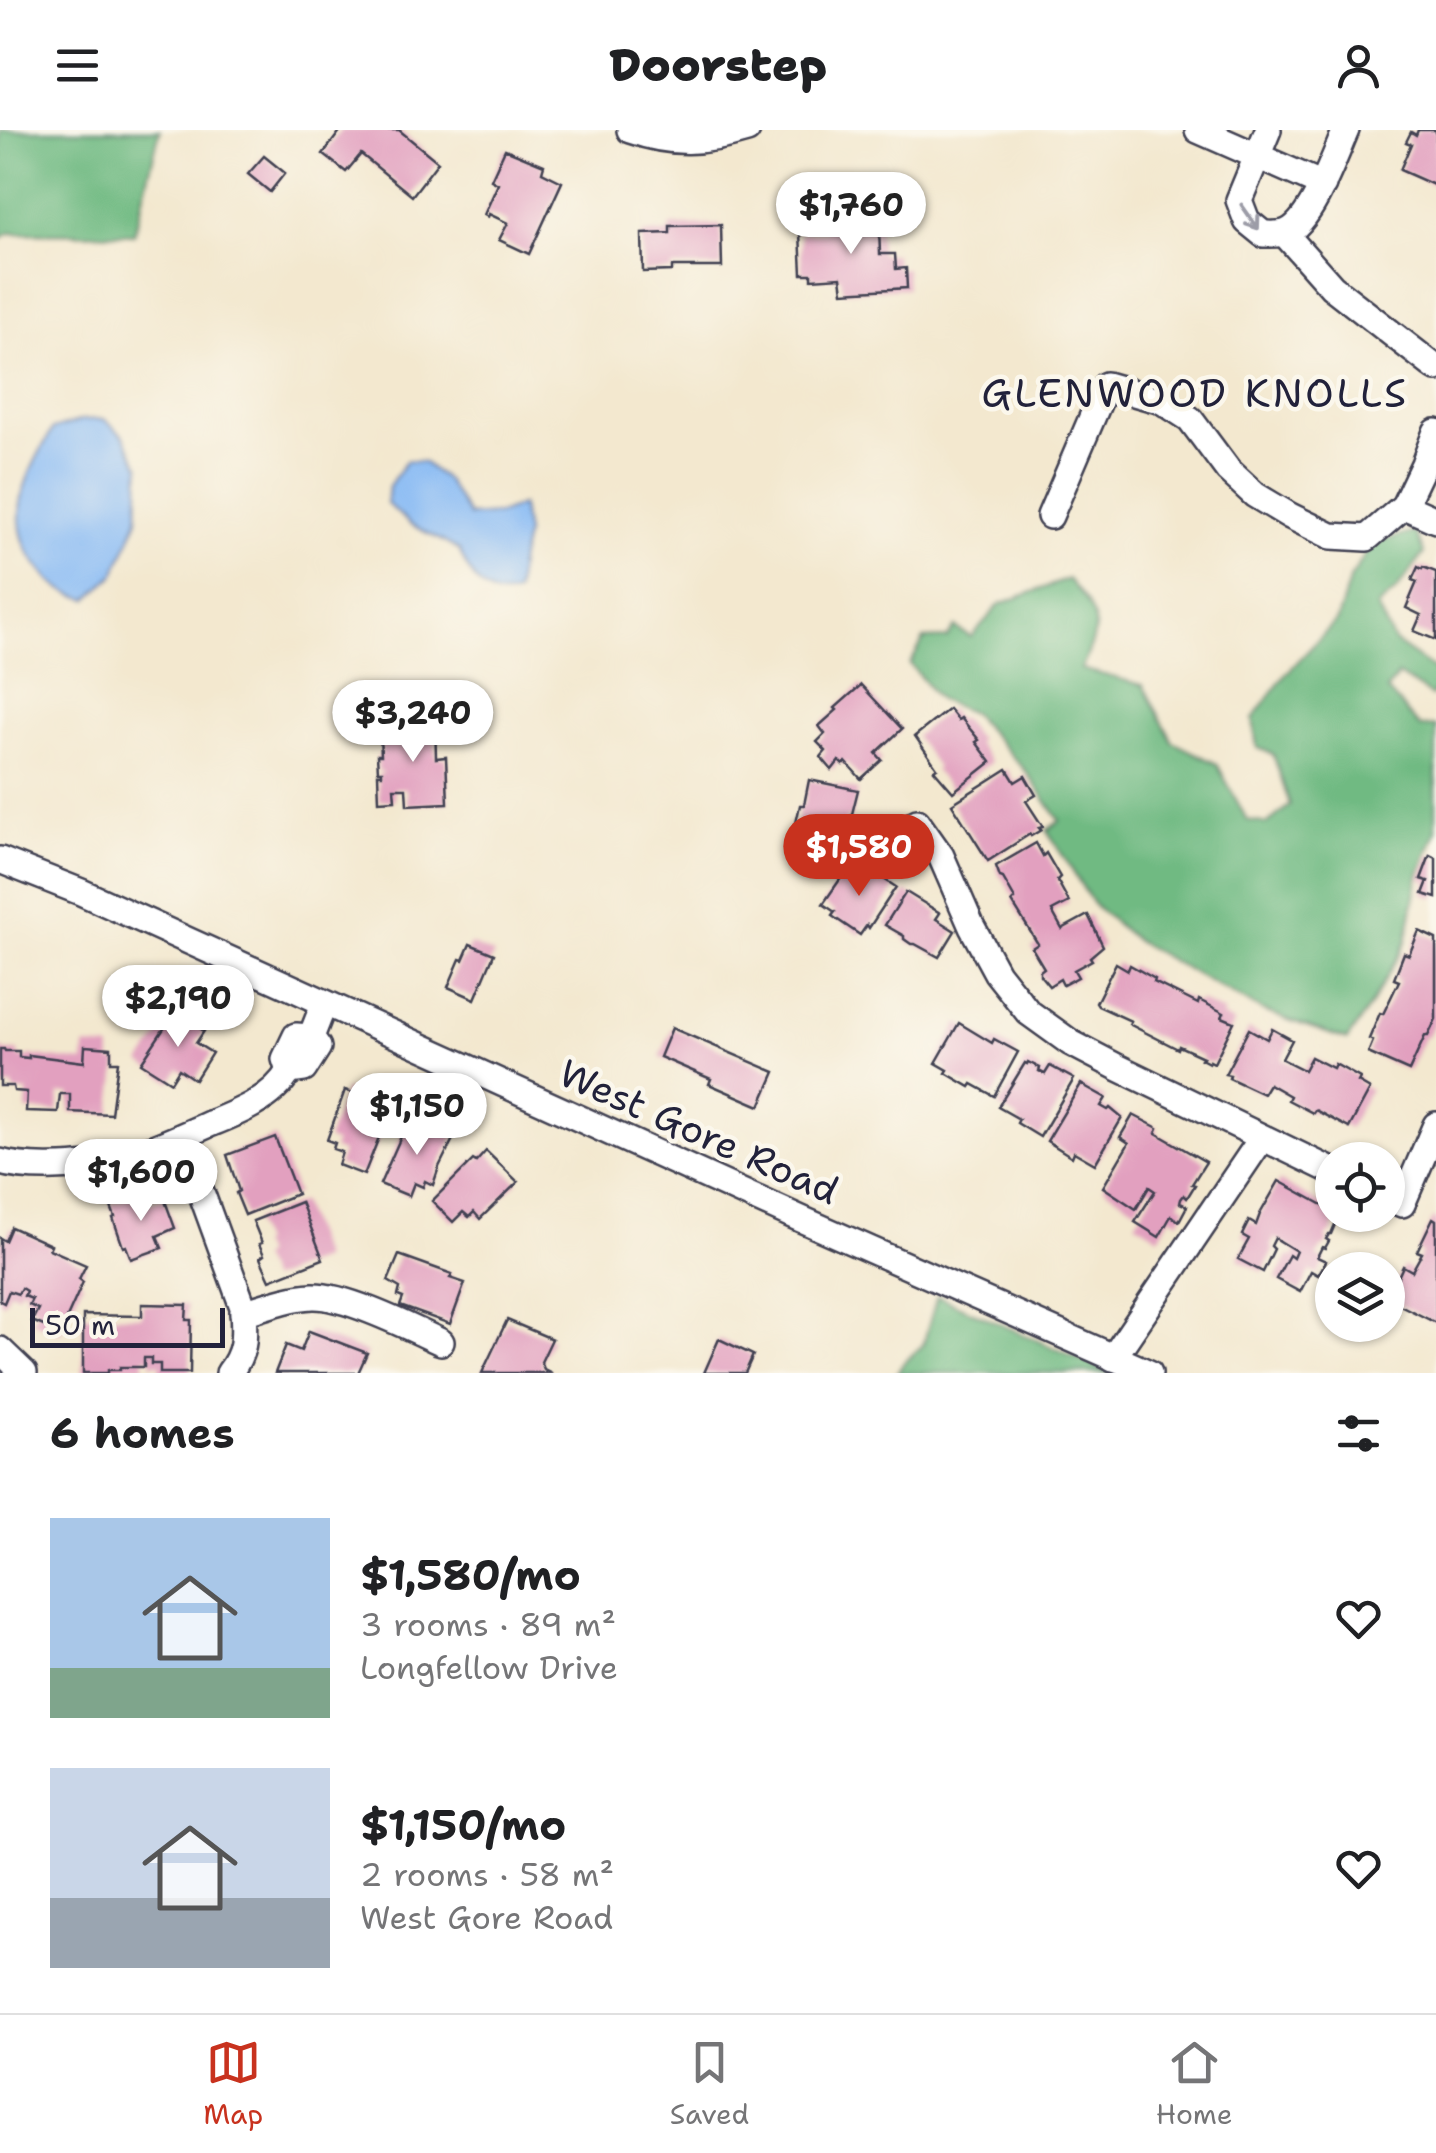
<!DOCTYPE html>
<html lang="en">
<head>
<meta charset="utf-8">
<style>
  :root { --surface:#fff; --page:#f6f6f6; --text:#202124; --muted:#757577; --line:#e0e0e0; --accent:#c8321e }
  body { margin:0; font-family:"Shantell Sans",sans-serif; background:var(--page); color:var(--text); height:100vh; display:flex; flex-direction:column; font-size:38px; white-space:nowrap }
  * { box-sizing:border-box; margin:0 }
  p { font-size:32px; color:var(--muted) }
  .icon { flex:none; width:55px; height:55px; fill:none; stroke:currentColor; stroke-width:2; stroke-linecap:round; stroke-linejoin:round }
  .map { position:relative; height:1243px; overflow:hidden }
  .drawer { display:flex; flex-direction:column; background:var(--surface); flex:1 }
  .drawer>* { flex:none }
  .tools { position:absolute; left:1315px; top:1012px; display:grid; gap:20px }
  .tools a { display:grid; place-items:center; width:90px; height:90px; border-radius:50%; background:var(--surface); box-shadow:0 2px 8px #0004; font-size:50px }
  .scale { position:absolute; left:30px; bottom:25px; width:195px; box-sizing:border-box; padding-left:10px; border:5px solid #22223b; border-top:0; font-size:28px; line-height:35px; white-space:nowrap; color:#22223b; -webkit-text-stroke:8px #fbf7ec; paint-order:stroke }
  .price { position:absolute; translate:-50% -85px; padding:0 22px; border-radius:35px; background:#fff; color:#222; font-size:32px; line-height:65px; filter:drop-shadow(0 2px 5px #0008) }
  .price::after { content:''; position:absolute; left:50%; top:60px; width:30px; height:22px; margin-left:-15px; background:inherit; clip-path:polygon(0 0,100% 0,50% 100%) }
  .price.active { background:var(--accent); color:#fff }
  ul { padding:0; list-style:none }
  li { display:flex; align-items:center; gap:30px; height:250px; padding:0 50px }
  li span { display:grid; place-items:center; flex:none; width:280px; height:200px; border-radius:0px; color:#555 }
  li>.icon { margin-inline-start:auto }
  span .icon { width:120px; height:120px; fill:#fffc; stroke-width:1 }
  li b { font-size:42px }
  h2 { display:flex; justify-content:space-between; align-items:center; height:120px; padding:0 50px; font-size:42px }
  header { display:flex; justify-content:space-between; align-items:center; height:130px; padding:0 50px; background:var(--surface); font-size:45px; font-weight:800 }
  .menu { display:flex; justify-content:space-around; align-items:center; height:140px; border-top:2px solid var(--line); background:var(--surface); font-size:28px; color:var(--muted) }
  .menu a { display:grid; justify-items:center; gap:5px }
  .menu .active { color:var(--accent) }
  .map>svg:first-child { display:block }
</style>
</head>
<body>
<header><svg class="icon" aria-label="menu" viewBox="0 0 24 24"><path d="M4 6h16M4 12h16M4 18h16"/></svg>Doorstep<svg class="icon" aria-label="person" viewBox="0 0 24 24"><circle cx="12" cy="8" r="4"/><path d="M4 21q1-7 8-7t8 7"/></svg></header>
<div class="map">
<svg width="1436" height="1243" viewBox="0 0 1436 1243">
  <rect width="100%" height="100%" fill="#fbf7ec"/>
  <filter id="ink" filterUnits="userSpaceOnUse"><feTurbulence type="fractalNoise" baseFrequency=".01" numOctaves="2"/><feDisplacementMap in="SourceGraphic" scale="20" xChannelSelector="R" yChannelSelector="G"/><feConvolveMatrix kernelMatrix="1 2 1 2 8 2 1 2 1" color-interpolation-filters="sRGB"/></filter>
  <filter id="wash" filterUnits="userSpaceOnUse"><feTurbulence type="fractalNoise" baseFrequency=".0048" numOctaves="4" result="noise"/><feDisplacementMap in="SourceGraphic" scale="40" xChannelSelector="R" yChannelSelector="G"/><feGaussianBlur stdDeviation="2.25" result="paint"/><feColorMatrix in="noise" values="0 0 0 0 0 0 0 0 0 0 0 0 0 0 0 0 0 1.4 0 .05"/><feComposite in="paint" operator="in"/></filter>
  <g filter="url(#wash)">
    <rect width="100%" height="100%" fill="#f3e8cf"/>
    <!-- forest -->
    <g fill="#6fba82" stroke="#486e5e" stroke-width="2.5">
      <path d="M0 0H160L134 104 10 103 0 108Z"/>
      <path d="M1415 402 1424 423 1395 462 1377 477 1394 512 1436 541V558L1432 566 1398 545 1387 560 1420 597 1436 596V701L1419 746 1406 812 1372 873 1347 910 1263 881 1136 811 1093 774 1047 700 1060 691 1025 640 972 583 939 570 910 534 924 509 947 508 955 497 971 507 1000 474 1068 449C1101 488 1102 493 1081 539L1143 555 1173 612 1217 634 1247 690 1267 694 1290 675 1273 624 1257 618 1253 589 1285 545 1337 490 1349 451 1368 420 1381 411Z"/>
      <path d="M937 1166 1111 1243H897L904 1232 923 1215Z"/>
    </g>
    <!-- water -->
    <g fill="#87baf4" stroke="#546e98" stroke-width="2.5">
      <path d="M104 289 124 306 140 336 138 389 115 444 88 469C62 462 54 457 38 436 1 390 28 342 53 299L82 290Z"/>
      <path d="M406 331 423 332 446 350 469 386 499 384 521 375 526 403 519 433 516 463C486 474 469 444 459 420L410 394 387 374 389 356Z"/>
    </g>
    <g id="blocks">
      <!-- building -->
      <g fill="#e2a0bf">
        <path d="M341 0H399L438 32 412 66 361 24 346 42 323 24Z"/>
        <path d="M1418 0H1436V56L1400 40 1411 14 1406 12 1411 2 1416 5Z"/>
        <path d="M505 19 544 35 542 42 562 52 529 124 499 110 508 93 489 84 488 87 484 85 498 54 491 50Z"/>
        <path d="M264 26 285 43 270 62 248 44Z"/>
        <path d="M841 81 858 96 867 86 879 96 880 124H895L896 139 906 138 907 158 843 162 841 147 812 149V144H802L800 103 824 102Z"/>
        <path d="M721 95 722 137H672V141L643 142 642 104 670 103V96Z"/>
        <path d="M1418 437 1422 439 1423 437 1436 442V510L1414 501 1421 485 1406 478 1417 452 1412 450Z"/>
        <path d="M861 555 902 599 876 623 882 630 861 649 846 632 843 635 839 631 832 640 821 627 826 621 817 612 825 604 819 596 837 580 835 578Z"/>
        <path d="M949 579 958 590 961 588 979 610 976 612 991 632 953 662 934 640 937 638 915 606Z"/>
        <path d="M435 587 436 628 446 627 448 673 407 675 406 658H394L395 670 379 671 378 644H382V641H378L377 625H381L380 606 398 605V595H413V588Z"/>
        <path d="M1007 639 1015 652 1025 646 1036 665 1026 671 1043 697 1039 698 1041 700 1031 706 1030 704 988 731 952 674Z"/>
        <path d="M809 650 858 660 851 688 847 687 839 725 796 716 798 703 794 702 800 675H804Z"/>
        <path d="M1036 713 1043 726 1046 723 1060 747 1057 750 1069 772 1052 781 1062 799 1088 785 1103 816 1090 827 1092 830 1074 840 1078 847 1063 855 1060 849 1049 856 1040 845V841L1044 838 1032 818 1038 814 1012 772 1015 769 1003 748 1000 747 996 736Z"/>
        <path d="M1430 725 1436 728V768L1423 764 1428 751 1421 749Z"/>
        <path d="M850 735 869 747 873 742 896 757 869 798 867 795 860 805 832 786 835 782 823 774Z"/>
        <path d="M906 762 940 783 936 789 955 801 939 827 915 814H911L904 809V806L885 795Z"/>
        <path d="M1419 801 1436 809V889L1428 906H1425L1409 941 1368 923 1373 911 1369 909 1380 883 1383 884 1399 851 1394 849 1404 823 1409 825Z"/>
        <path d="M470 814 494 824 475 869 448 857 460 829 463 830Z"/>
        <path d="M1116 833 1128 840 1130 835 1155 849 1154 852 1198 874 1199 870 1224 883 1222 887 1234 892 1214 933 1210 931 1209 933 1201 929 1203 927 1179 916 1178 919 1129 894 1131 891 1098 876 1096 873Z"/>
        <path d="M175 882 204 901 196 913 212 923 195 950 179 939 171 952 141 933Z"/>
        <path d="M959 893 992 913 994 909 1018 922 994 966 972 954 970 957 946 943 948 940 936 933Z"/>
        <path d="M672 898 775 942 760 976 709 954 711 949 660 927Z"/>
        <path d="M1249 899 1267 909 1272 899 1292 910 1282 929 1304 940 1311 927 1333 938 1335 934 1360 948 1358 952 1370 959 1349 998 1315 980 1313 983 1288 970 1290 966 1269 954 1263 964 1229 948 1230 945 1225 944Z"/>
        <path d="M85 916 111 918V932H118L111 984 70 982V964H60L58 982 26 981 27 962 14 961 13 956H0V919H4L5 921H19V927L29 928V925L84 932Z"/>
        <path d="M1028 932 1040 938 1039 941 1045 944 1050 936 1074 949 1040 1007 1017 993 1019 989 998 977 1025 933 1027 934Z"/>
        <path d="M1081 954 1106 968 1101 976 1108 980 1110 978 1122 988 1095 1034 1074 1022 1072 1027 1047 1011Z"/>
        <path d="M345 960 386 976 381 991 385 992 364 1045 338 1035 342 1022 333 1019 335 1013 327 1010Z"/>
        <path d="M1133 985 1158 998 1156 1003 1206 1032 1192 1054 1195 1055 1187 1068 1184 1065 1181 1069 1180 1073 1187 1076 1179 1091 1171 1086 1159 1107 1135 1092 1155 1061 1149 1057 1136 1079 1103 1057 1129 1013 1120 1007Z"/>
        <path d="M413 988 454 1007 439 1037 433 1055 425 1051 423 1057 414 1053 409 1066 380 1054 403 1002 407 1005Z"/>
        <path d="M275 1007 297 1064 245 1085 236 1063 239 1061 227 1025Z"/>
        <path d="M486 1021 518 1052 480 1089 474 1082 469 1087 463 1082 453 1092 432 1071 473 1030 476 1032Z"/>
        <path d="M1279 1051 1332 1080V1085H1339L1331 1104H1329L1326 1109 1329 1111 1325 1118 1322 1117 1317 1127 1326 1131 1318 1145 1311 1141 1300 1162 1276 1149 1289 1125 1293 1128 1296 1121 1275 1108 1271 1116 1274 1119 1263 1142 1238 1129 1249 1109 1242 1105 1249 1091 1256 1095 1260 1084Z"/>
        <path d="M142 1062 147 1074 164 1068 175 1098 157 1106 162 1118 131 1129 126 1116 123 1117 113 1088 115 1087 110 1074Z"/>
        <path d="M301 1072 323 1129 270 1150 260 1128 264 1125 259 1114 262 1113 253 1091Z"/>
        <path d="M1433 1088 1436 1090V1193L1388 1169 1403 1136 1412 1141 1422 1123 1417 1121Z"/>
        <path d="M11 1097 51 1115 49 1119 86 1135 79 1149 83 1152 60 1203 32 1191 38 1179 29 1175 32 1169 24 1166 26 1161 21 1158 18 1164 9 1161 4 1173 0 1171V1108L5 1111Z"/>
        <path d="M399 1125 452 1144 450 1148 465 1153 450 1194 400 1176 403 1168 398 1166 400 1158 388 1151Z"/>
        <path d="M142 1174 187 1175 186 1190H191L190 1243H160V1234H151V1228H144V1237H120V1240H108V1243H83V1185L142 1186Z"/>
        <path d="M507 1190 552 1209 541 1232 544 1239 552 1243H482Z"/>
        <path d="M309 1201 367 1223 358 1243H275L286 1215 301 1221Z"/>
        <path d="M719 1209 753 1225 745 1243H704Z"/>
      </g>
    </g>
  </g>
  <g filter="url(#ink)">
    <use href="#blocks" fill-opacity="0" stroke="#414051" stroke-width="2.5"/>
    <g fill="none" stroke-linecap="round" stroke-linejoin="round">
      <!-- minor casing -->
      <g stroke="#414051" stroke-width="30">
        <g id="minor">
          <path d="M630 0C673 15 704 13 747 0"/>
          <path d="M1198 0 1323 55"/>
          <path d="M1268 0 1239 70 1247 91 1263 104C1270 104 1280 105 1287 102 1312 91 1335 25 1346 0"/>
          <path d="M1285 104 1332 157 1436 238"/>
          <path d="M1404 376 1436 390"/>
          <path d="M1050 386 1106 255 1162 271 1190 289 1228 340 1255 365 1290 386 1331 406 1367 408 1404 376 1424 334 1436 302"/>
          <path d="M917 692 941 726 972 797 997 843 1028 882 1071 913 1117 937 1332 1041"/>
          <path d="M0 730 81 762 801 1089 1149 1243"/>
          <path d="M311 907 296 906 285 929 289 941 304 939 318 917 311 907 324 874"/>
          <path d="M181 1007 243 1177C244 1205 247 1220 229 1243"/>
          <path d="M0 1032C25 1039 67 1038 94 1034 135 1029 175 1009 212 993 227 987 242 981 255 973 269 965 281 955 289 941"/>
          <path d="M1388 1067 1402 1074 1436 995"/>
          <path d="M243 1183C266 1176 290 1167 313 1166 345 1165 411 1198 441 1212"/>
          <path d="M0 1220 24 1243"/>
          <path d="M1113 1228 1262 1008"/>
        </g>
      </g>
      <!-- minor -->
      <use href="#minor" stroke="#fff" stroke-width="25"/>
    </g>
    <!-- one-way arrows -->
    <defs><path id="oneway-shaft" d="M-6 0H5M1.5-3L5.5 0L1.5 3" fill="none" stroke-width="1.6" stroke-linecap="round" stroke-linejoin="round" transform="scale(2.5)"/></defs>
    <use stroke="#9c9ca7" href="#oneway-shaft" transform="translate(1250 87) rotate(55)"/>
  </g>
  <g text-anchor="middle" stroke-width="9" stroke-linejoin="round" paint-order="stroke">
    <!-- street labels -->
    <g font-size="38" fill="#22223b" stroke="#fbf7ec">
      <text transform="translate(699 1002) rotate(24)" y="13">West Gore Road</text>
    </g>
    <!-- neighbourhood labels -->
    <g font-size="40" letter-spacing="2.5" fill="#22223b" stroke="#fbf7ec">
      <text x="1195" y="277">GLENWOOD KNOLLS</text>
    </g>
  </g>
</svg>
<div class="tools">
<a><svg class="icon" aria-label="locate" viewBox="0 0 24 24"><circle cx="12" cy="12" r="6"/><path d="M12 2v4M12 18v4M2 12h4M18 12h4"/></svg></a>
<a><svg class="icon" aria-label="layers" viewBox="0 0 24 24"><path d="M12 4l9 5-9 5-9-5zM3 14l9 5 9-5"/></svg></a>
</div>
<div class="scale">50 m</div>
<b class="price" style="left:851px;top:127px">$1,760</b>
<b class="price" style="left:413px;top:635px">$3,240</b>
<b class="price active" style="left:859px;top:769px">$1,580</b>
<b class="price" style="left:178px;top:920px">$2,190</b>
<b class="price" style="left:417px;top:1028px">$1,150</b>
<b class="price" style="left:141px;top:1094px">$1,600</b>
</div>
<section class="drawer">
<h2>6 homes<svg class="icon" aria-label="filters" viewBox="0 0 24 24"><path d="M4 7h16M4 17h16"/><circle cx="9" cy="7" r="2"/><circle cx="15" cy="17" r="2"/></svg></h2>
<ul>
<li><span style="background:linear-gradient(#a9c7e8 75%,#7fa58c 0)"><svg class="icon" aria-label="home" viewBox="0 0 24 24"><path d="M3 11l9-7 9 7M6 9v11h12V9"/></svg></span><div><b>$1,580/mo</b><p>3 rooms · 89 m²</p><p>Longfellow Drive</p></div><svg class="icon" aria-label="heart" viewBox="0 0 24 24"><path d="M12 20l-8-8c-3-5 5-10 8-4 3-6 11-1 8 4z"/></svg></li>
<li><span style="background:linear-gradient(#c9d6e8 65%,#9aa5b1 0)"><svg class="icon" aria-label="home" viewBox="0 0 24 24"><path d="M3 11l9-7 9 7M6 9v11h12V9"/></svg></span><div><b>$1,150/mo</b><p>2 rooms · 58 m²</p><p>West Gore Road</p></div><svg class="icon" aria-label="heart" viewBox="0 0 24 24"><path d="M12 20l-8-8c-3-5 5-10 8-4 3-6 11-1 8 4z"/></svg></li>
</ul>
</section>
<nav class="menu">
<a class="active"><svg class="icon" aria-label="map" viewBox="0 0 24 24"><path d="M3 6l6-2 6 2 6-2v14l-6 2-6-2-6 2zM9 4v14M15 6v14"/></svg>Map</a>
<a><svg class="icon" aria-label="saved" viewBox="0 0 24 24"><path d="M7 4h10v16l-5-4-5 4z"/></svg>Saved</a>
<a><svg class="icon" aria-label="home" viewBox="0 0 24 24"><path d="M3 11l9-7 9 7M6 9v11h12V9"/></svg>Home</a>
</nav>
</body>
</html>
